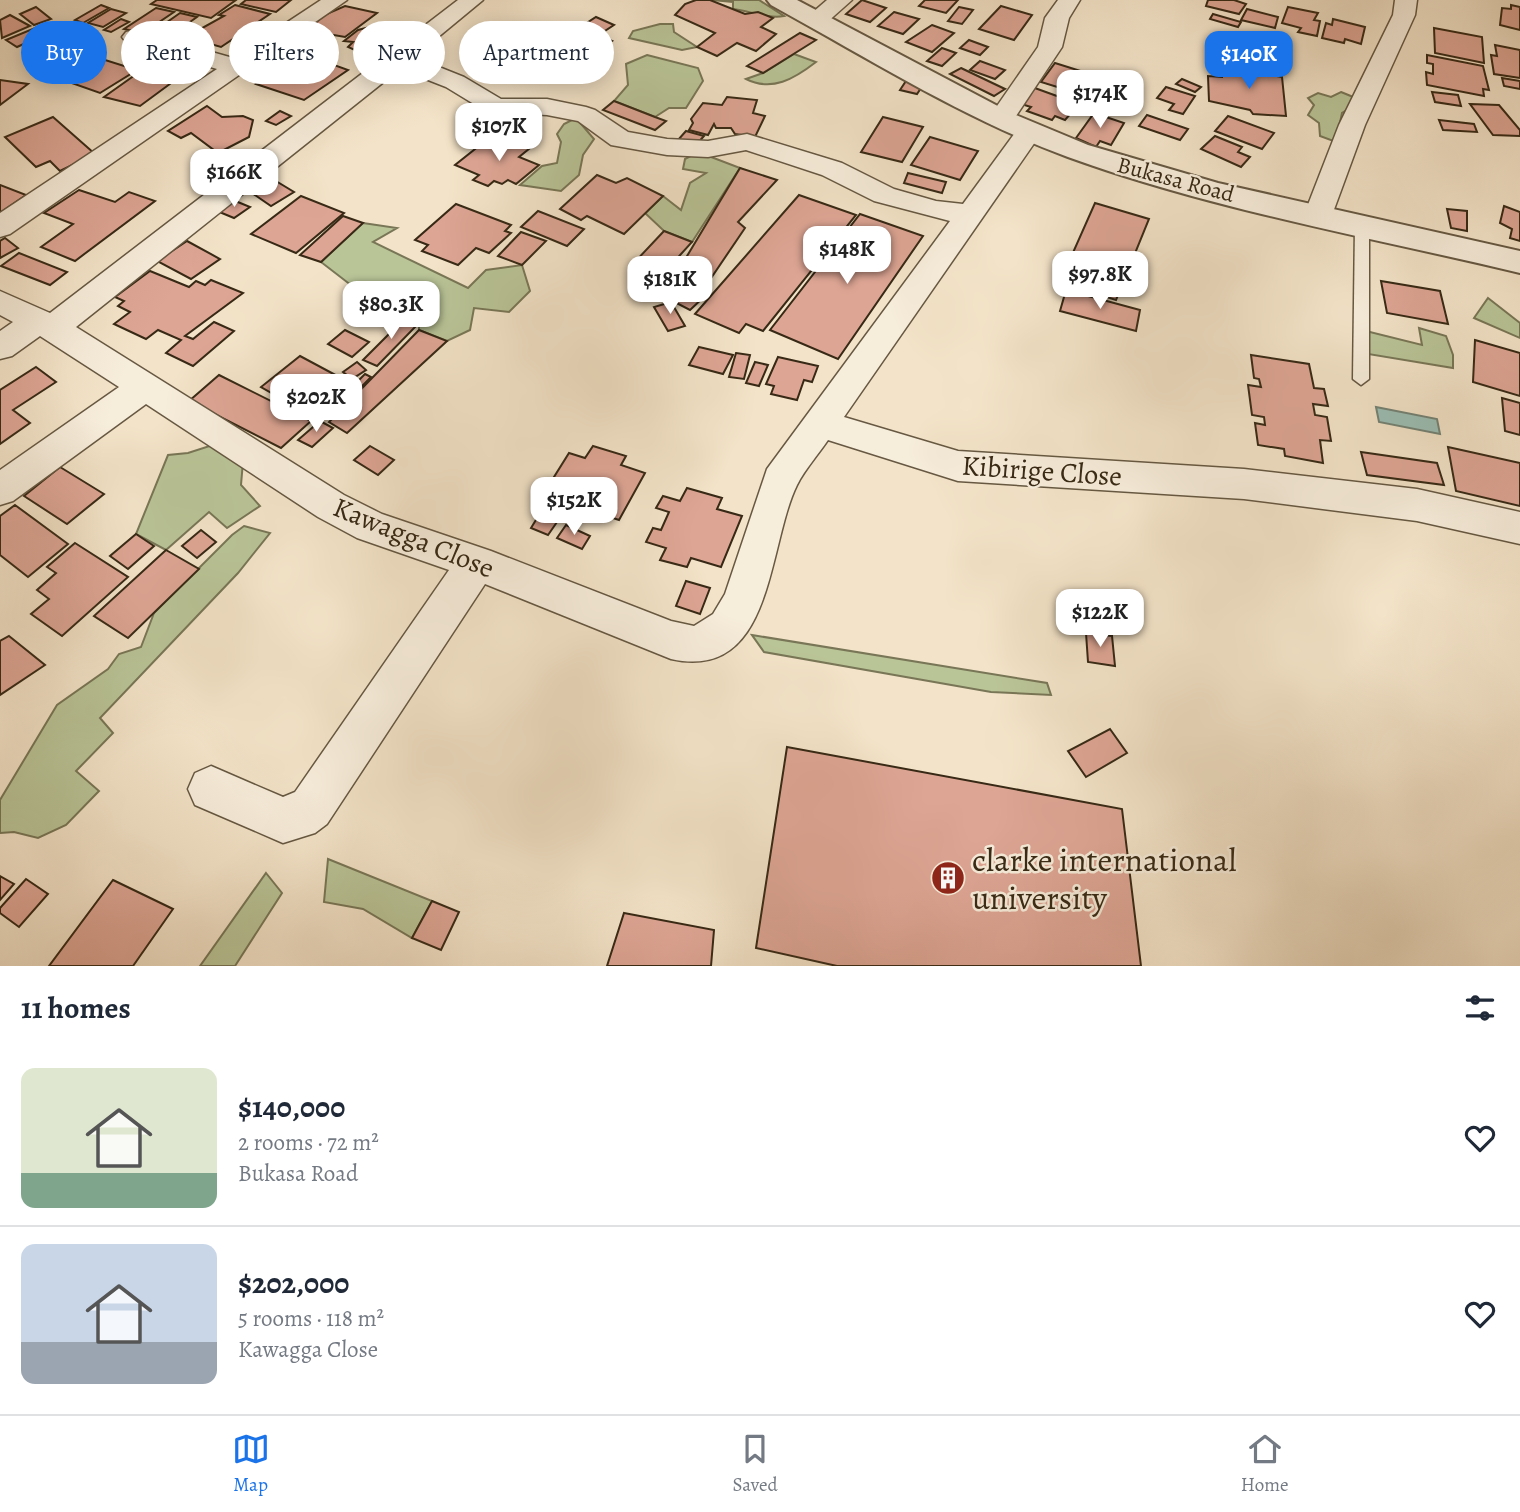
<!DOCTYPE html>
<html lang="en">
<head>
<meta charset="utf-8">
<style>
  :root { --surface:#fff; --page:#f6f6f7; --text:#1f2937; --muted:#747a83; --line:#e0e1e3; --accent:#1a73e8 }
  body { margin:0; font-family:Alegreya,serif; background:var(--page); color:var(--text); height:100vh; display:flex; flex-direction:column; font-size:26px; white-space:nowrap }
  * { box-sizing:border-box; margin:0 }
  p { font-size:23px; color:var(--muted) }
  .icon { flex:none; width:38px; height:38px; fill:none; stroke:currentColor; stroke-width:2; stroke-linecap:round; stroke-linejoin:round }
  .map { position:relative; height:966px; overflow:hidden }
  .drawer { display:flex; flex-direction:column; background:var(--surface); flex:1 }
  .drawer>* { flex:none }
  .top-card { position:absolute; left:21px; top:21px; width:700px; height:63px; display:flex; gap:14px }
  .price { position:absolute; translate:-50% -60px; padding:0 16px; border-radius:14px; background:#fff; color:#222; font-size:23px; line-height:46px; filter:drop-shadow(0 2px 4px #0008) }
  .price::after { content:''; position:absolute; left:50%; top:42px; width:21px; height:16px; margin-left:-10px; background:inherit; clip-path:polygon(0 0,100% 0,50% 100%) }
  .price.active { background:var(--accent); color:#fff }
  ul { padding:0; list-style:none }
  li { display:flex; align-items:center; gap:21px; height:175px; padding:0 21px }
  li+li { border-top:2px solid var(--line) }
  li span { display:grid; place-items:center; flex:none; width:196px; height:140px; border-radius:14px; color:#555 }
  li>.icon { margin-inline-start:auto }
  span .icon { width:84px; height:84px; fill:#fffc; stroke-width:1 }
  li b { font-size:30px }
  h2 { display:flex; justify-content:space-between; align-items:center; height:84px; padding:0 21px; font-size:30px }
  .tag { padding:0 24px; border-radius:32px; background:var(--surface); box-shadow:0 4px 18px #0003; font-size:24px; line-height:63px }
  .tag.active { background:var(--accent); color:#fff }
  .menu { display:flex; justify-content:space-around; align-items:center; height:98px; border-top:2px solid var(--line); background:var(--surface); font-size:19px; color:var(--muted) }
  .menu a { display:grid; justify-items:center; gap:4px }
  .menu .active { color:var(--accent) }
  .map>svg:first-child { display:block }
</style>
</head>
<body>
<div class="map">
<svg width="1520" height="966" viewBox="0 0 1520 966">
  <rect width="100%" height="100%" fill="#f3e3c8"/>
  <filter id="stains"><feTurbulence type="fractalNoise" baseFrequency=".00286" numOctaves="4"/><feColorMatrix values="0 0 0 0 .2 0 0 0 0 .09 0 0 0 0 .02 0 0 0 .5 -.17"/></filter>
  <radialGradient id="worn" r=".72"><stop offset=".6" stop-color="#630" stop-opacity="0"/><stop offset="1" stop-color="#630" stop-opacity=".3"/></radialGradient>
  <!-- green -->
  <g fill="#b9c497" stroke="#787656" stroke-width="2">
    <path d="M712 0H759L784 16C768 19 750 11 733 9V2Z"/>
    <path d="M660 24H673L674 32 697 47 682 50 629 38 633 31Z"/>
    <path d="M532 25 549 31 542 36 562 47C545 54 529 58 511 52L515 42 523 36 520 30Z"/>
    <path d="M794 54 816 62C794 79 772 92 746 79L763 73Z"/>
    <path d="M647 55 698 68 703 81 686 108H669L655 117 614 101 628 85 626 64Z"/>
    <path d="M1341 92 1363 101 1342 113 1336 142 1320 136 1319 123 1308 115 1314 105 1308 98 1318 93 1331 97Z"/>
    <path d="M576 118 594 139 583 155 579 175 561 191 520 185 542 166 557 163 561 142 557 134 564 124Z"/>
    <path d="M698 152 740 168 692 242 664 231 645 213 663 196 681 210 690 183 706 173 683 169 685 159Z"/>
    <path d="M363 223 397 228 373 242 468 288 486 270 522 265 530 291 509 312 474 308 470 330 447 341 419 330V322L406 317 387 320 363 313 369 299 321 262Z"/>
    <path d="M1488 298 1520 323V338L1474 318Z"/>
    <path d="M1419 328 1446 336 1453 355V368L1362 353V330L1422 345Z"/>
    <path d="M228 440 244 450 241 485 260 506 227 528 209 512 166 550 136 534 168 455 188 453Z"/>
    <path d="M244 526 270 533 238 573 100 718 113 733 76 771 99 791 66 825 38 838 14 832 0 833V800L57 705 108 669 119 654 141 647 154 613 232 535Z"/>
    <path d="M752 635 1047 683 1051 695 991 692 764 652Z"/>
    <path d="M328 859 432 901 412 938 363 909 324 902Z"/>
    <path d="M266 873 282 893 235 966H200Z"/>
  </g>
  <!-- water -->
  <path fill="#9bbeb5" stroke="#738275" stroke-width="2" d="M1376 407 1437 419 1440 434 1379 422Z"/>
  <!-- building -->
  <g fill="#dda594" stroke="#372915" stroke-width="2">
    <path d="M157 0H236L211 18 151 4Z"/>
    <path d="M246 0H291L276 12 241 4Z"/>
    <path d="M696 0H710L745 14 758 12 773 18 761 27 776 34 756 51 737 43 717 56 697 47 715 33 675 15 685 4Z"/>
    <path d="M862 0 886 8 870 22 846 14Z"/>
    <path d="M925 0H924H958L946 13 919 6Z"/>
    <path d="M1208 0H1234L1246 4 1239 14 1206 6Z"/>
    <path d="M101 5 109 8 83 23 75 20Z"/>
    <path d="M235 5 270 14 221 47 186 37 224 16 219 15Z"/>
    <path d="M1511 5 1520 7V30L1500 25 1502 8 1511 9Z"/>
    <path d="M345 6 377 13 345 37 322 33 325 29 312 27 322 16Z"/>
    <path d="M1001 6 1032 15 1014 40 979 29Z"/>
    <path d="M36 7 51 19 34 25 20 14Z"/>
    <path d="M959 7 973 10 962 24 948 21Z"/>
    <path d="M1288 7 1318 13 1314 20 1320 21 1317 36 1298 32 1301 28 1282 23Z"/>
    <path d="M156 8 174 12 143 33 124 29Z"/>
    <path d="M111 9 126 13 103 27 88 23Z"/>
    <path d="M1247 9 1278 17 1275 28 1241 20Z"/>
    <path d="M894 12 919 19 903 34 878 26Z"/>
    <path d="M180 13 197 17 170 36 153 32Z"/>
    <path d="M1213 14 1241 22 1238 27 1210 19Z"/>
    <path d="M10 15 30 26 2 38 0 20Z"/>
    <path d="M596 17 614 25 600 34 582 26Z"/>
    <path d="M121 19 129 22 111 32 104 30Z"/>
    <path d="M1333 19 1365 27 1361 44 1345 39 1344 43 1322 38 1326 23 1332 25Z"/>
    <path d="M47 23 57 29 17 47 6 40Z"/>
    <path d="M932 25 954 33 932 52 906 42Z"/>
    <path d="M84 26 93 30 77 38 68 33Z"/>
    <path d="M374 26 379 35 395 26 407 37 387 51 366 55 348 47 353 42 344 41 358 30Z"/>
    <path d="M579 27 612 41 586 58 557 50 562 47 553 43Z"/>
    <path d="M1434 28 1482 37 1484 63 1435 53Z"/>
    <path d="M54 32 84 43 62 55 31 45Z"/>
    <path d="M800 33 816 40 763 73 747 66Z"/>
    <path d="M969 40 988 47 980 55 960 48Z"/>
    <path d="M1495 45 1520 50V78L1494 74 1491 55 1497 56Z"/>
    <path d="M942 48 956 53 942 66 927 61Z"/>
    <path d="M166 53 201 61 140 106 104 97Z"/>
    <path d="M86 54 137 70 100 93 49 75Z"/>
    <path d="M1427 55 1483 66 1489 90 1483 89 1484 96 1427 85 1426 72 1433 74V64L1427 63Z"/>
    <path d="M296 61 318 68 326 62 348 70 304 100 256 84Z"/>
    <path d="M980 61 1005 70 995 79 970 70Z"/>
    <path d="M1055 63 1087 73 1080 83 1088 85 1096 73 1118 79 1114 85 1126 88 1115 106 1061 93 1064 89 1041 82Z"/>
    <path d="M1222 66 1282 77 1286 116 1253 114 1250 110 1209 101 1208 76 1222 77Z"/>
    <path d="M961 68 1005 89 994 96 950 74Z"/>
    <path d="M1502 78 1520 81V89L1504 86Z"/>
    <path d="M1182 79 1201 87 1195 92 1176 84Z"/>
    <path d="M0 80 28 84 0 105Z"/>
    <path d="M906 81 923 85 917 94 900 90Z"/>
    <path d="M1032 87 1079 104 1065 120 1055 116 1052 120 1027 111 1031 107 1018 103Z"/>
    <path d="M1166 87 1195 96 1183 114 1169 110 1174 104 1157 98Z"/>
    <path d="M1432 92 1458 95 1461 106 1435 102Z"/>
    <path d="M727 97 757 100 753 113 765 116 755 137 735 134 731 128H716L714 124 708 135 689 130 693 123 691 119 703 103 722 105Z"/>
    <path d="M614 101 655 117 666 121 655 130 603 110Z"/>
    <path d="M1470 104 1499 105 1520 130V136L1493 135Z"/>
    <path d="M207 106 222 117 243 116 253 120 249 137 218 153 191 133 181 138 168 131Z"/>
    <path d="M280 111 291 116 276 125 266 121Z"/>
    <path d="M1094 113 1124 123 1111 145 1100 141 1096 147 1076 138Z"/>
    <path d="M1147 115 1188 129 1180 140 1139 126Z"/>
    <path d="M1228 116 1274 133 1262 149 1215 131Z"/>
    <path d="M53 117 95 154 60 171 50 161 36 167 5 137Z"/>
    <path d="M883 117 923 127 902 162 861 152Z"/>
    <path d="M1439 120 1474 124 1477 132 1443 130Z"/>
    <path d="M686 131 704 136 696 145 678 140Z"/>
    <path d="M1215 136 1242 147 1238 152 1250 157 1241 167 1201 149Z"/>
    <path d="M515 137 535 144 519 157 539 165 516 184 508 180 502 184 494 181 488 186 473 180 479 175 455 165 484 142 499 149Z"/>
    <path d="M930 137 978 151 960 180 911 165Z"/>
    <path d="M740 168 777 180 738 222 745 228 703 290 675 276Z"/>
    <path d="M908 173 946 182 942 193 904 183Z"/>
    <path d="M597 175 616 183 627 178 663 196 624 234 587 216 581 220 560 209Z"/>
    <path d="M271 178 294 192 271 206 249 191Z"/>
    <path d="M0 185 26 195 0 213Z"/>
    <path d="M79 190 115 202 129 192 155 201 75 261 41 247 73 224 44 213Z"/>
    <path d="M799 195 856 215 763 331 746 324 739 333 695 314Z"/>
    <path d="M301 196 344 213 296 253 251 234Z"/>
    <path d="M233 200 250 207 234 218 217 211Z"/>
    <path d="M1095 203 1149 219 1116 300 1060 282Z"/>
    <path d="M456 204 511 225 505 231 511 233 489 253 476 248 458 265 422 251 428 245 415 240Z"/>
    <path d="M1504 206 1520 212V241L1510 238 1512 229 1500 223Z"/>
    <path d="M1447 209 1467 211V231L1451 228Z"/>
    <path d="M538 211 584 229 567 246 521 227Z"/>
    <path d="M860 214 923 236 838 359 770 330Z"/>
    <path d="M343 216 363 223 321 262 300 255Z"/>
    <path d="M664 231 692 242 661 276 632 265Z"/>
    <path d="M521 232 546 241 522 265 498 256Z"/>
    <path d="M5 238 18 248 0 258V241Z"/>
    <path d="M187 241 220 259 191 279 157 261Z"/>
    <path d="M19 253 67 272 50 285 1 266Z"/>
    <path d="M150 271 189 287 196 281 205 285 211 280 243 293 185 336 193 339 214 322 234 331 193 366 166 353 181 340 158 330 146 339 114 324 130 312 118 306 124 301 115 297Z"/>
    <path d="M644 276 656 281 646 291 635 286Z"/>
    <path d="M677 280 706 295 690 310 661 295Z"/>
    <path d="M1381 281 1440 291 1448 324 1387 313Z"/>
    <path d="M1066 290 1140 310 1136 331 1060 311Z"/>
    <path d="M671 302 685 326 668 331 654 307Z"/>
    <path d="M406 317 420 322 377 366 363 360Z"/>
    <path d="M345 330 369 342 352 357 328 344Z"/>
    <path d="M419 330 447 341 347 433 329 422Z"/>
    <path d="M1475 340 1520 353V396L1473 382Z"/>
    <path d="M699 347 733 355 723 374 689 365Z"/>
    <path d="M736 353 750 355 744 379 729 377Z"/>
    <path d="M1251 355 1309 364 1314 388 1324 389 1328 406 1313 404 1315 415 1327 417 1331 441 1320 440 1323 463 1285 456 1284 449 1258 445 1255 423 1265 425 1264 417 1252 415 1248 385 1261 387 1259 379 1254 378Z"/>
    <path d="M300 356 343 379 305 412 261 387Z"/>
    <path d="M778 357 818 366 812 382 804 380 797 400 771 394 774 386 766 384Z"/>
    <path d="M357 362 366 370 352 379 343 372Z"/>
    <path d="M755 362 768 365 759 386 746 383Z"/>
    <path d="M36 367 56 382 13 410 30 423 0 444V390Z"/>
    <path d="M365 374 371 377 330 419 324 415Z"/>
    <path d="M219 375 311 421 281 448 189 401Z"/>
    <path d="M1502 398 1520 403V435L1505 431Z"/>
    <path d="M320 421 333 428 312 447 298 440Z"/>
    <path d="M370 446 394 460 378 475 354 460Z"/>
    <path d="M593 446 626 456 621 465 645 473 619 520 592 511 586 520 562 512 574 493 549 485 569 453 585 458Z"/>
    <path d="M1448 447 1520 463V506L1456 491Z"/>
    <path d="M1361 452 1437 463 1444 485 1367 475Z"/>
    <path d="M60 467 104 494 67 524 24 496Z"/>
    <path d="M687 488 722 498 717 509 742 516 721 567 691 558 687 567 660 560 666 548 646 542 653 528 661 530 669 512 656 508 663 496 680 501Z"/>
    <path d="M15 505 68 544 28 577 0 555V516Z"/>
    <path d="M539 515 557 522 548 535 531 528Z"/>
    <path d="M566 525 590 536 582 549 557 538Z"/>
    <path d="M201 530 216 542 197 558 182 546Z"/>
    <path d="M136 534 154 546 128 569 110 556Z"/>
    <path d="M75 543 128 577 62 636 31 614 49 599 37 590 56 573 47 567Z"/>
    <path d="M166 550 199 569 128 638 94 616Z"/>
    <path d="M686 581 710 588 700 614 676 606Z"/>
    <path d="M1086 633 1112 636 1115 666 1088 662Z"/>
    <path d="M9 636 45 665 0 695V641Z"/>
    <path d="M1110 729 1127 753 1086 777 1068 751Z"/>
    <path d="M787 747 1122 809 1141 966H837L756 948Z"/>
    <path d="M0 876 14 884 0 900Z"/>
    <path d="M26 879 48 894 19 927 0 913V908Z"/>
    <path d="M113 880 173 909 133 966H49Z"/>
    <path d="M432 901 459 912 441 950 412 938Z"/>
    <path d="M624 913 714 930 711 966H607Z"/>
  </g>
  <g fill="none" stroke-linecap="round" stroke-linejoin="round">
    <!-- service casing -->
    <g stroke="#665842" stroke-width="3">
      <path id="service" d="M1362 220 1369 225V379L1361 385 1353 379 1355 225Z"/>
    </g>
    <!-- minor casing -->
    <g stroke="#665842" stroke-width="3">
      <g id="minor">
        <path d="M321 0H347L10 234 0 237V213L217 69 126 42 122 37 126 32 134 30 233 58Z"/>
        <path d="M458 0H483L414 57 464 77 501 99H547L586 107 595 110 628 132 667 139 708 141 747 134 842 163 894 189 936 201 963 204 1020 126H1038L1042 132 844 417 958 451 1244 469 1417 489 1520 512V544L1417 521 1244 499 958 481 828 440C818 455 805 469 797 485 767 546 774 682 671 659L485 584 327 824 315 833 283 843 195 805 188 789 195 773 211 766 283 797 295 792 449 570 357 538 318 517 146 404 13 501 0 505V470L119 387 40 336 12 356 0 359V331L13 322 0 315V291L50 313ZM400 69 446 87 487 112 547 115 578 121 611 145 667 155 708 157 746 150 822 175 874 201 950 221 767 469 725 594 713 614 694 626 671 621 491 551 382 514 344 495 76 327Z"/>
        <path d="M827 0H852L825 24H809L805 19Z"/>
        <path d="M1058 0H1080L1069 18 1062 47 1010 125H992L988 119 1038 47 1045 18Z"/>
        <path d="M1395 0H1417L1415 15 1365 125 1332 215 1328 222 1318 224 1308 222 1304 215 1339 125 1393 15Z"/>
      </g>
    </g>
    <!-- tertiary casing -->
    <g stroke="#665842" stroke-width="4">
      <path id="tertiary" d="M767 0H797L1011 113 1088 145 1218 183 1520 251V273C1370 237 1214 210 1068 157 964 119 868 58 771 5Z"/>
    </g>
    <!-- service -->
    <use href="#service" fill="#f7eddb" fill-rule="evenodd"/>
    <!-- minor -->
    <use href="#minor" fill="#f7eddb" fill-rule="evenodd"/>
    <!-- tertiary -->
    <use href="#tertiary" fill="#f7eddb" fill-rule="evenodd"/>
  </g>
  <!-- icons -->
  <defs>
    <g id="building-disc" transform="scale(1.75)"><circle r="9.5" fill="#8f2418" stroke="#f7eddb"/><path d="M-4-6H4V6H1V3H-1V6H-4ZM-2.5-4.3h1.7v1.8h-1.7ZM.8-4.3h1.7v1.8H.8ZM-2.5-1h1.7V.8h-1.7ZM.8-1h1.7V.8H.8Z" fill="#fff"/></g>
  </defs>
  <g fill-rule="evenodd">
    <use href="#building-disc" x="948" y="878"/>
  </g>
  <g text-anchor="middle" stroke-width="5" stroke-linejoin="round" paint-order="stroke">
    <!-- far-street labels -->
    <g font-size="23" fill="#372915" stroke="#f7eddb">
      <text transform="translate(1176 179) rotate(15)" y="8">Bukasa Road</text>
    </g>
    <!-- street labels -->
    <g font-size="28" fill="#372915" stroke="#f7eddb">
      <text transform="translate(1042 470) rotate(4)" y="10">Kibirige Close</text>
      <text transform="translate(414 537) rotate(22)" y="10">Kawagga Close</text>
    </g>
    <!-- near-poi labels -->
    <g font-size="33" fill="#372915" stroke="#f7eddb" text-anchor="start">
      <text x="972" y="871">clarke international<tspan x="972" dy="38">university</tspan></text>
    </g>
  </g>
  <rect width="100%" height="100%" filter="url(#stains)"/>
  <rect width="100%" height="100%" fill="url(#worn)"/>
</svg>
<b class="price active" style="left:1249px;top:91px">$140K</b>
<b class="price" style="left:1100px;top:130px">$174K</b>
<b class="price" style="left:499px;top:163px">$107K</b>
<b class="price" style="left:234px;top:209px">$166K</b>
<b class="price" style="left:847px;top:286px">$148K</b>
<b class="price" style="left:1100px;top:311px">$97.8K</b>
<b class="price" style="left:670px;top:316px">$181K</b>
<b class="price" style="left:391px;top:341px">$80.3K</b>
<b class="price" style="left:316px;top:434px">$202K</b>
<b class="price" style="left:574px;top:537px">$152K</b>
<b class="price" style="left:1100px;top:649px">$122K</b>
<div class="top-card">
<a class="tag active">Buy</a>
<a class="tag">Rent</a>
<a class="tag">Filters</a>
<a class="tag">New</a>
<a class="tag">Apartment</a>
</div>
</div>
<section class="drawer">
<h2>11 homes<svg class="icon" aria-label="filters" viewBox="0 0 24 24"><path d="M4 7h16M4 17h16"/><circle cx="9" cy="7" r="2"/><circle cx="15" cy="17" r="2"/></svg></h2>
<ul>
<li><span style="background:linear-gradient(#dfe7d0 75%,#7fa58c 0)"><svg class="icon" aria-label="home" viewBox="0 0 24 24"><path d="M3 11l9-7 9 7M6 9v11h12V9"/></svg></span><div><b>$140,000</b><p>2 rooms · 72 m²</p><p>Bukasa Road</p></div><svg class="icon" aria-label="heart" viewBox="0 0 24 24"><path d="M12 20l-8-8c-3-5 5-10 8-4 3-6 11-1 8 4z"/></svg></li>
<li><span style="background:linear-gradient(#c9d6e8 70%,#9aa5b1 0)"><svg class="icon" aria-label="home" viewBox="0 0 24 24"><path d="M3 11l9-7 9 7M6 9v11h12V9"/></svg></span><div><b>$202,000</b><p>5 rooms · 118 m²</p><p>Kawagga Close</p></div><svg class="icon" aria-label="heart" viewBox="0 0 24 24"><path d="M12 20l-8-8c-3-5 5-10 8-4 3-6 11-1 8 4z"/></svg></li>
</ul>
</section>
<nav class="menu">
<a class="active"><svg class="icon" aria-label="map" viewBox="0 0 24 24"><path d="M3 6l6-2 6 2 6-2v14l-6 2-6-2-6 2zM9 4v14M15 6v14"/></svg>Map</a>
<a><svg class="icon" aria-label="saved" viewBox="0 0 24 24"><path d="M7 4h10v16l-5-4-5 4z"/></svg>Saved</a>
<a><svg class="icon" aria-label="home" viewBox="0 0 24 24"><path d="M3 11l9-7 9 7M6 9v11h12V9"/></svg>Home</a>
</nav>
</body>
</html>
